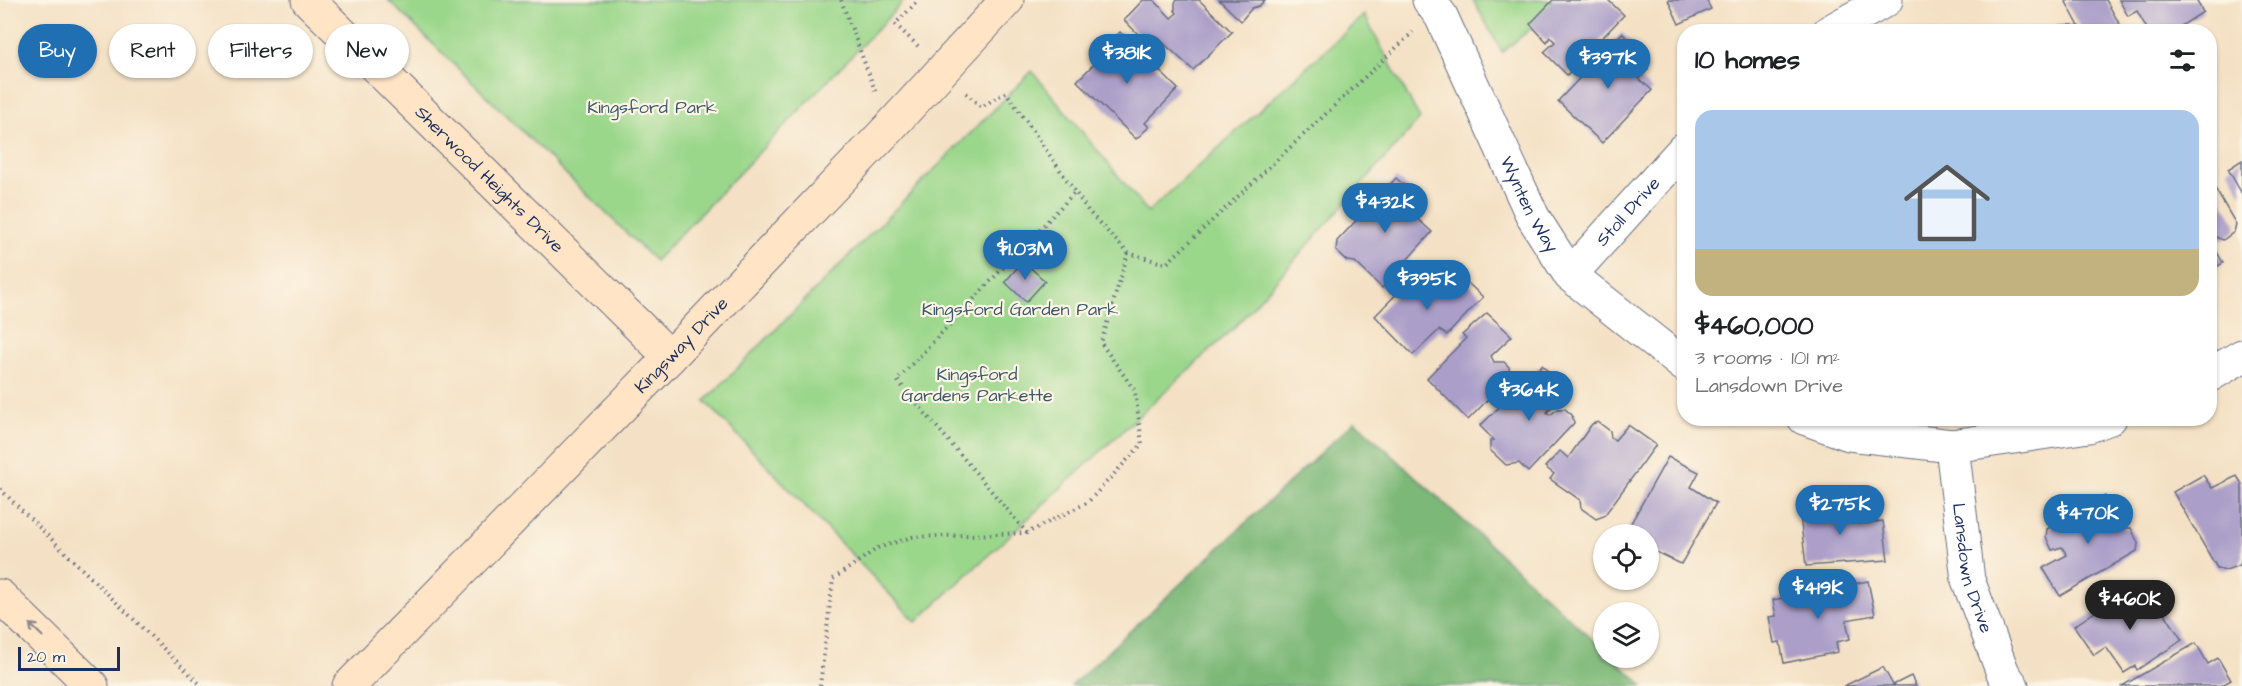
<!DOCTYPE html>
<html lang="en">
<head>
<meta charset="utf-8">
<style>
  :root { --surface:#fff; --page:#f6f6f6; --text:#202124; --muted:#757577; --line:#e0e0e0; --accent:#1f6fb2 }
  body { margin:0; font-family:"Architects Daughter",sans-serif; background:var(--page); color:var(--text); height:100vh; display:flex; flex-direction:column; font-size:22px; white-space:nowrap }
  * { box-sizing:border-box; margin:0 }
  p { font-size:20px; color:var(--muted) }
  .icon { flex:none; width:33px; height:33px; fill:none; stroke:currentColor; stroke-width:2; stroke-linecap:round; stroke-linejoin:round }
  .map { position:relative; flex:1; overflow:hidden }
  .details { position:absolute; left:1677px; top:24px; width:540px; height:402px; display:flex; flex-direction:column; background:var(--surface); border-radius:24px; box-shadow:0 2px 4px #0004 }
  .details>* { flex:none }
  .top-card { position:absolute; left:18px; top:24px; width:570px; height:54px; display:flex; gap:12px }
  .fabs { position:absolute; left:1593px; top:524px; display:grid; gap:12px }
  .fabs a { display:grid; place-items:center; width:66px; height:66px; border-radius:50%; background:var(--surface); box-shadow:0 2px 4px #0004; font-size:30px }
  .scale { position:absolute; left:18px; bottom:15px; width:102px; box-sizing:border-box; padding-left:6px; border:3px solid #1b2f5e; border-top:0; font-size:16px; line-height:21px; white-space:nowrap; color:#1b2f5e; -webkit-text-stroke:4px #fcf5e5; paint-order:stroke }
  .price { position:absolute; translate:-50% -51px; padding:0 14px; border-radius:21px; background:var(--accent); color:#fff; font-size:20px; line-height:39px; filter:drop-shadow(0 2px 3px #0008) }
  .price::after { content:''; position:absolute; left:50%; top:36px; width:18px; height:14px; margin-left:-9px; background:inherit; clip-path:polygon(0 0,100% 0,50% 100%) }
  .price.on { background:#222; color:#fff }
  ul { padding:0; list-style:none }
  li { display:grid; align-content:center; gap:12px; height:318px; padding:0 18px }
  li+li { border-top:2px solid var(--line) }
  li span { display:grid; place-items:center; height:186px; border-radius:18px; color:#555 }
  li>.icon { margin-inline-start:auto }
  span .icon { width:108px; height:108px; fill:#fffc; stroke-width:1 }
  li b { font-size:26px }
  h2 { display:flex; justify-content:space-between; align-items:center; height:72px; padding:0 18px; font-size:26px }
  .pill { padding:0 21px; border-radius:27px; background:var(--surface); box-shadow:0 2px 4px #0004; font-size:21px; line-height:54px }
  .pill.on { background:var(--accent); color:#fff }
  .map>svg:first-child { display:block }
</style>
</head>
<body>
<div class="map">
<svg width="2242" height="686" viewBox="0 0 2242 686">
  <rect width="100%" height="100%" fill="#fcf5e5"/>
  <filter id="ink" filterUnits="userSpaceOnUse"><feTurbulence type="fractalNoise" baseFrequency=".0167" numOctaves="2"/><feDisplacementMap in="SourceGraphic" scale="12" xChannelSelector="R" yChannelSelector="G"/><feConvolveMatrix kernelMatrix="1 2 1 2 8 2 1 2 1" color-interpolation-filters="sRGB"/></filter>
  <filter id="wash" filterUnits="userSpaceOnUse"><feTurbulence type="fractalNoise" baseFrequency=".008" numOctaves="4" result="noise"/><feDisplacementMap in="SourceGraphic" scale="24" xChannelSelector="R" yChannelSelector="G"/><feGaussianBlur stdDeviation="1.35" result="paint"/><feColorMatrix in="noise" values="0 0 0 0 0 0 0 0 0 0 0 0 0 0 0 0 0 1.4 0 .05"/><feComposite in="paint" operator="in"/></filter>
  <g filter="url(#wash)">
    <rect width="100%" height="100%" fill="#f4e1c5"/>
    <!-- green -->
    <g fill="#9bd78b" stroke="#5b8374" stroke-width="1.5">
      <path d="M388 0H905L655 261Z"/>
      <path d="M1473 0H1566L1502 52Z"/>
      <path d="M1364 15 1420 119 1234 328 916 622 705 401 1032 71 1148 212Z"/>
    </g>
    <!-- forest -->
    <path fill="#7cb877" stroke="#4c746a" stroke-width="1.5" d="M1355 421 1603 649 1604 657H1612L1644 686H1071Z"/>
    <g id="blocks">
      <!-- building -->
      <g fill="#ab9fc9">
        <path d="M1143 0H1154L1171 18 1177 13 1175 11V3L1177 0H1199L1232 32 1193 70 1158 38 1150 46 1124 20Z"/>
        <path d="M1219 0H1265L1259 6 1252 8 1241 21Z"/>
        <path d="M1553 0H1608L1624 15 1567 75 1544 52 1555 42 1550 37 1547 42 1530 24Z"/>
        <path d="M1668 0H1706L1711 9 1679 24Z"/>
        <path d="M2069 0H2106L2124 32H2079L2080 28 2066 2Z"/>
        <path d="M2119 0H2196L2203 12 2172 32H2149L2137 11 2128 16Z"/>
        <path d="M2059 25H2073L2077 32H2056Z"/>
        <path d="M1120 32 1178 89 1145 123 1149 127 1136 139 1077 81 1101 57 1098 54Z"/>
        <path d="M1622 33 1640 52 1635 56 1648 69 1639 79 1652 90 1602 143 1558 101Z"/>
        <path d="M2242 160V194L2228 169Z"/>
        <path d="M1396 178 1423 202 1412 214 1432 232 1382 288 1355 262 1347 261 1336 251 1337 241Z"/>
        <path d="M2210 180 2236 224 2234 232 2223 240 2216 237 2211 240 2223 263 2210 271Z"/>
        <path d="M1023 261 1045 281 1026 302 1005 282Z"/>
        <path d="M1417 273 1436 294 1458 274 1483 297 1447 335 1439 330 1413 355 1375 316Z"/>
        <path d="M1487 313 1512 336 1491 356 1494 362H1504L1509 367 1510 377 1468 420 1427 378 1466 338 1462 335Z"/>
        <path d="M1542 365 1567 391 1547 412 1550 415 1558 409H1565L1572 415 1574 423 1528 472 1519 463 1506 465 1490 450V441L1494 440 1480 426Z"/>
        <path d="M1598 422 1610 431 1611 438 1615 440 1628 425 1656 445 1604 516 1596 519 1581 508 1580 500 1550 479 1554 474 1545 467 1560 451 1568 458 1592 424Z"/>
        <path d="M1668 457 1699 472 1691 487 1716 503 1681 564 1648 548V534H1626V532Z"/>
        <path d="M2203 475 2212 488 2237 476 2242 484V557L2240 565 2226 570 2217 568 2173 492Z"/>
        <path d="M2105 496 2123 528H2131L2138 543 2137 551 2060 596 2043 568 2067 555 2062 547 2052 550 2046 537 2047 529Z"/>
        <path d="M1852 500 1858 524 1883 521 1888 560 1806 566 1799 507 1820 505V510L1831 508V503Z"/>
        <path d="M1868 581 1875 615 1846 620 1850 639 1836 642 1838 652 1784 663 1780 642 1774 643 1769 617 1776 616 1773 600Z"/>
        <path d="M2147 586 2182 640 2137 670 2135 666 2124 673 2106 647 2094 655 2074 626 2110 602 2115 608Z"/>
        <path d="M2196 643 2208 664 2218 658 2231 680 2221 686H2122Z"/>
        <path d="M1883 667 1893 685 1911 676 1916 686H1844Z"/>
      </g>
    </g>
  </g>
  <g filter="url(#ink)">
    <use href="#blocks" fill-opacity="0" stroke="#676d82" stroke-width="1.5"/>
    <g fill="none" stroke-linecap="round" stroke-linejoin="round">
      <!-- street casing -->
      <g stroke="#676d82" stroke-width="35">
        <g id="street">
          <path id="s1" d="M1429 0 1441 16 1533 217 1570 275 1684 365"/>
          <path d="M1829 32 1886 0"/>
          <path id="s2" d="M1570 275 1684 149"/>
          <path d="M2210 375 2242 356"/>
          <path d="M1804 418 1849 434 1952 446 2089 426 2110 418"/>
          <path id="s3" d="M1952 446 1968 580 2003 673 2012 686"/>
        </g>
      </g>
      <!-- secondary casing -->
      <g stroke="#676d82" stroke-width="35">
        <g id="secondary">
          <path id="s4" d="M308 0 670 357"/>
          <path d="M0 596 92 686"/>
          <path id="s5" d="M349 686 670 357 889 128 1007 0"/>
        </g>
      </g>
      <!-- path -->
      <g stroke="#676d82" stroke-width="4" stroke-dasharray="1.5 4.5" stroke-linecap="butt">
        <path d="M841 0 876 93"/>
        <path d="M918 46 895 24 919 0"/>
        <path d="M966 93 981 107 1006 92 1089 212 1128 253 1166 264 1413 32"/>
        <path d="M0 489 202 686"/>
        <path d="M1027 533 897 380 1075 192"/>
        <path d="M820 686 833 579 878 548 912 537 1027 533 1088 502 1142 444 1135 391 1101 343 1128 253"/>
      </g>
      <!-- street -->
      <use href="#street" stroke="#fff" stroke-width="33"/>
      <!-- secondary -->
      <use href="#secondary" stroke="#ffe4c6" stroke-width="33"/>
    </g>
    <!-- one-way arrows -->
    <defs><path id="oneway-shaft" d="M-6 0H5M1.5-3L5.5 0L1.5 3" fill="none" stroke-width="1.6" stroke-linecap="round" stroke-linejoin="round" transform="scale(1.5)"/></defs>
    <use stroke="#8d8a92" href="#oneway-shaft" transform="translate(36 630) rotate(-136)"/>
  </g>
  <g text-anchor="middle" stroke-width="4.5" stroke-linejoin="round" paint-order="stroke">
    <!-- park labels -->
    <g font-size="18" fill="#3b5969" stroke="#fcf5e5">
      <text x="652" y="113">Kingsford Park</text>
      <text x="1020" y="315">Kingsford Garden Park</text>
      <text x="977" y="380">Kingsford<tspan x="977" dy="21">Gardens Parkette</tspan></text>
    </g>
    <!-- street labels -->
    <g font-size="18" fill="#1b2f5e" stroke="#fcf5e5">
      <text dy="6" stroke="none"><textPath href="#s4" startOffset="255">Sherwood Heights Drive</textPath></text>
      <text dy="6" stroke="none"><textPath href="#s1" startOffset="228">Wynten Way</textPath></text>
      <text dy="6" stroke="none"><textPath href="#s2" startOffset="86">Stoll Drive</textPath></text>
      <text dy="6" stroke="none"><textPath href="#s5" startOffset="476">Kingsway Drive</textPath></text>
      <text dy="6" stroke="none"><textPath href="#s3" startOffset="124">Lansdown Drive</textPath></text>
    </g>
  </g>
</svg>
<div class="fabs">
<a><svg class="icon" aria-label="locate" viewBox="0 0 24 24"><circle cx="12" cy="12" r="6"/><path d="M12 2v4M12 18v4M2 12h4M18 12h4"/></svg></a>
<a><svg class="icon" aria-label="layers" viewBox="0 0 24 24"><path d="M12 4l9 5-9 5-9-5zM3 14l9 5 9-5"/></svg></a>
</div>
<div class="scale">20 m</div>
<b class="price" style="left:1127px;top:85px">$381K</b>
<b class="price" style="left:1608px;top:90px">$397K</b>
<b class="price" style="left:1385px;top:234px">$432K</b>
<b class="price" style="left:1025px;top:281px">$1.03M</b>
<b class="price" style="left:1427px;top:311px">$395K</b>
<b class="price" style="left:1529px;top:422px">$364K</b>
<b class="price" style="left:1840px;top:536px">$275K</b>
<b class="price" style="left:2088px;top:545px">$470K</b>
<b class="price" style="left:1818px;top:620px">$419K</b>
<b class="price on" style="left:2130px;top:631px">$460K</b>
<div class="top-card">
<a class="pill on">Buy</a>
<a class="pill">Rent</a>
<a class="pill">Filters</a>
<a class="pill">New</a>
</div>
<section class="details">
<h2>10 homes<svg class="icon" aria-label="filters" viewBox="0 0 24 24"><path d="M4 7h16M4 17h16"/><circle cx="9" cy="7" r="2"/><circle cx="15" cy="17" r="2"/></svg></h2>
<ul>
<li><span style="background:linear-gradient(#a9c7e8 75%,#c2b280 0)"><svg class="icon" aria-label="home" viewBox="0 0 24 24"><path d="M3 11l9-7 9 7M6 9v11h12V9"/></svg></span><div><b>$460,000</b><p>3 rooms · 101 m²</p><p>Lansdown Drive</p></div></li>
</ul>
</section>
</div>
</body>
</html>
